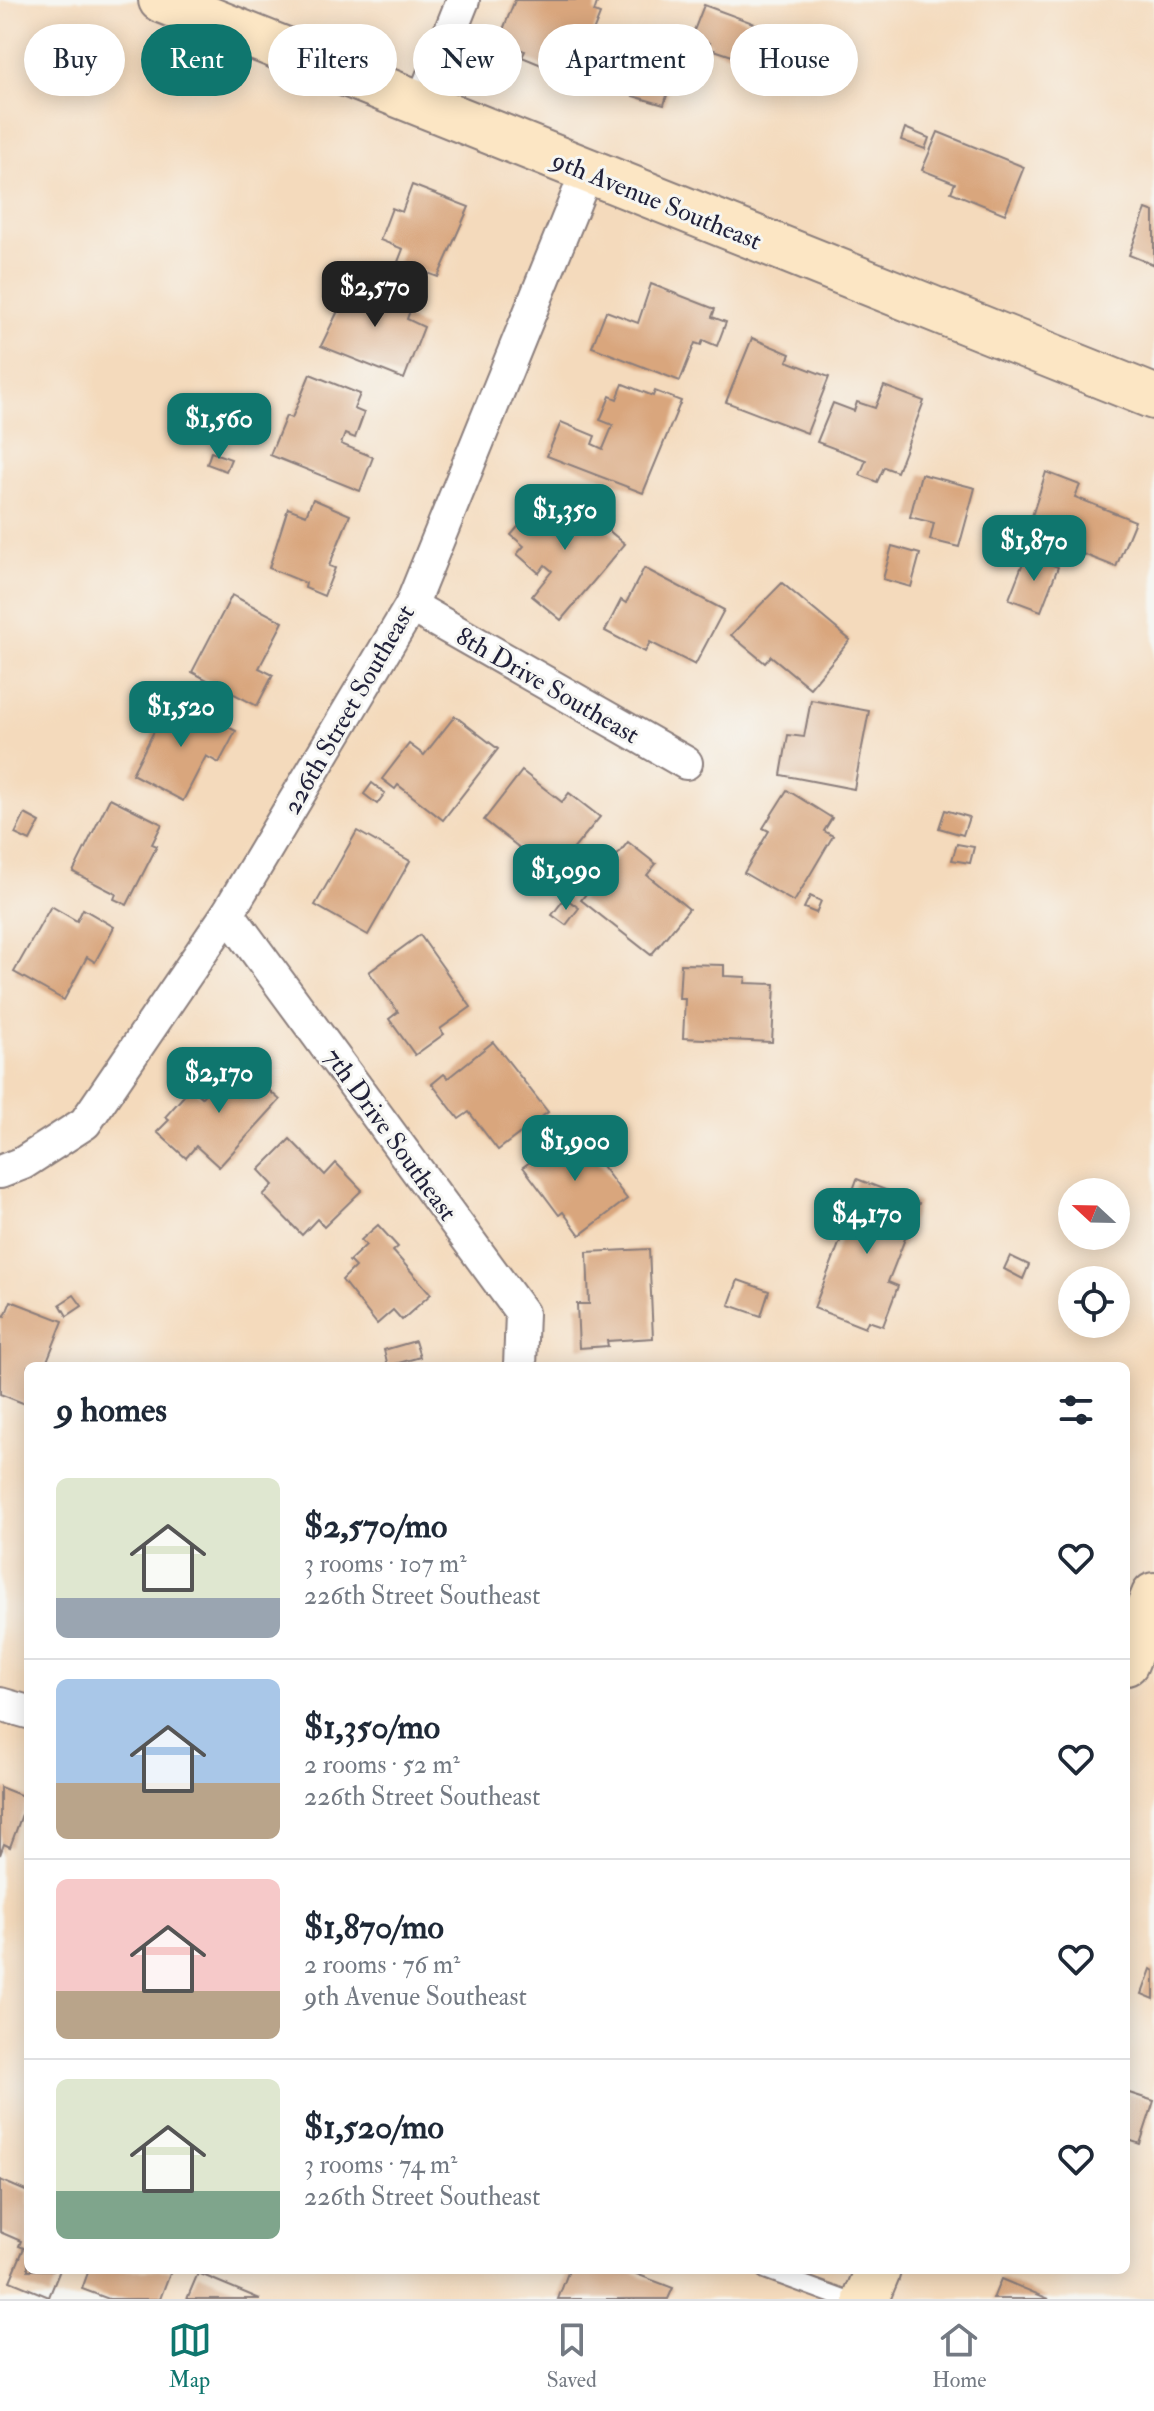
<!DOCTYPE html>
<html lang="en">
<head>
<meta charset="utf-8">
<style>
  :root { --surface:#fff; --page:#f2f2f3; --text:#1f2937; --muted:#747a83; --line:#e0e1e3; --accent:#0f766e }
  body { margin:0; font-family:"IM FELL Double Pica",serif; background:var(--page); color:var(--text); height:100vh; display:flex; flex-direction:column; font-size:30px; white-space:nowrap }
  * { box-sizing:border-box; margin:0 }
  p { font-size:26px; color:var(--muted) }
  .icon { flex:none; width:44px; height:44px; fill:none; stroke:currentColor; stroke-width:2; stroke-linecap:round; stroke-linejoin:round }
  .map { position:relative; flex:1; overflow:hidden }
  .panel { position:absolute; left:24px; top:1362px; width:1106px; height:912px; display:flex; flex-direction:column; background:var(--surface); border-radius:12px; box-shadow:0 4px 20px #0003 }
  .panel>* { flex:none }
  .top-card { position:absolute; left:24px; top:24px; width:1106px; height:72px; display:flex; gap:16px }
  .needle { width:52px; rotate:292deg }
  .buttons { position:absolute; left:1058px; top:1178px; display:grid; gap:16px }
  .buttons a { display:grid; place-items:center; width:72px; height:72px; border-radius:50%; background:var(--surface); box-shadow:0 4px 20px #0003; font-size:40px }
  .price { position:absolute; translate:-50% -68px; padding:0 18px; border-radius:16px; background:var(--accent); color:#fff; font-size:26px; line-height:52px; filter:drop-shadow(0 2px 4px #0008) }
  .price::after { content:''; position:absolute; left:50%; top:48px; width:24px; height:18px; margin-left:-12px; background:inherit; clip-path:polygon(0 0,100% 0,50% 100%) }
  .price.selected { background:#222; color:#fff }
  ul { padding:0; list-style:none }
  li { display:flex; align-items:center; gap:24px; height:200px; padding:0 32px }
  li+li { border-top:2px solid var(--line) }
  li span { display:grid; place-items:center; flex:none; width:224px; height:160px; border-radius:12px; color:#555 }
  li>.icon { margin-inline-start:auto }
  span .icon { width:96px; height:96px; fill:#fffc; stroke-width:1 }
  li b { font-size:34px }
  h2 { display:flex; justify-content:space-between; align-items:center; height:96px; padding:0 32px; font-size:34px }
  .tag { padding:0 28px; border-radius:36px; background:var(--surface); box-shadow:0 4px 20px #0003; font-size:28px; line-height:72px }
  .tag.selected { background:var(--accent); color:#fff }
  .menu { display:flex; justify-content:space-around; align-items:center; height:112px; border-top:2px solid var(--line); background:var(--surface); font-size:22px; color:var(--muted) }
  .menu a { display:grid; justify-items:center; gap:4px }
  .menu .selected { color:var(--accent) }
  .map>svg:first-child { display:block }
</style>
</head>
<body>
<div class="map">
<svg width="1154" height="2299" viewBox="0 0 1154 2299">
  <rect width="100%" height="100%" fill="#f6f6f2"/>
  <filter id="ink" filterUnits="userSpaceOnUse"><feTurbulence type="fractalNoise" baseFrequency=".0125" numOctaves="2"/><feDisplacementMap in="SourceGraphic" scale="16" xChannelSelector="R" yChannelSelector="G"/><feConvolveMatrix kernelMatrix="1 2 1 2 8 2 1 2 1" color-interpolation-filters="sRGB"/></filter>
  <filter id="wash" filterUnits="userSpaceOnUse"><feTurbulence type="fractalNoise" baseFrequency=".006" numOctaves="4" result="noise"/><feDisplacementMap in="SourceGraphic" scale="32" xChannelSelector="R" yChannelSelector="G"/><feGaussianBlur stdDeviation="1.8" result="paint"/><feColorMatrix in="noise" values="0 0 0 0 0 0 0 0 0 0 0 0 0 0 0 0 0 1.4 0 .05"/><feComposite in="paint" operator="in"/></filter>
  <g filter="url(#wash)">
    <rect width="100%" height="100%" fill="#f4dabc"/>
    <g id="blocks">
      <!-- building -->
      <g fill="#d9a67d">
        <path d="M515 0H598L594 12 600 14 580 64 574 61 568 76 522 57 525 51 498 42Z"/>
        <path d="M704 5 777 32 758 81 733 72 738 58 708 48 710 43 692 36Z"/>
        <path d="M638 82 668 92 664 105 633 96Z"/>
        <path d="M905 128 929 138 925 149 901 140Z"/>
        <path d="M938 132 1024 167 1005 214 951 192 955 183 922 170Z"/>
        <path d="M412 185 469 207 438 277 398 262 403 249 380 240 392 208 402 212Z"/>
        <path d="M1146 209 1154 212V265L1129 255Z"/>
        <path d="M352 282 370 289 373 283 414 299 407 319 424 327 404 379 321 346Z"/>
        <path d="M651 284 715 309 712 317 726 322 717 346 703 340 701 345 695 343 680 381 592 347 606 311 638 323Z"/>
        <path d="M752 338 790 354 787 361 829 377 807 433 726 402Z"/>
        <path d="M310 374 360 394 354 409 364 413 355 438 345 434 341 444 373 457 360 491 270 455 286 416 292 418Z"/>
        <path d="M623 384 653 396 655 391 681 401 643 493 547 456 561 422 595 436 592 444 603 449 613 425 600 420 610 396 617 399Z"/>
        <path d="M884 386 924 401 897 472 884 467 877 482 860 475 866 460 817 442 833 403 854 411 857 402 875 408Z"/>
        <path d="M211 452 231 459 226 471 207 464Z"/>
        <path d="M1046 472 1080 485 1075 497 1135 521 1116 567 1027 532Z"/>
        <path d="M921 474 975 488 959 547 930 540 934 523 910 517Z"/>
        <path d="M550 490 587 521 591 516 625 544 561 620 532 596 552 571 545 565 539 573 517 554 524 546 511 535Z"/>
        <path d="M313 499 350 515 329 566 335 568 324 596 305 588 306 583 269 568 288 508 306 515Z"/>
        <path d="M892 546 920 554 911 587 883 579Z"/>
        <path d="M1026 555 1058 567 1041 611 1009 599Z"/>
        <path d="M644 568 724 610 695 665 650 642 645 652 605 631 621 600 626 603Z"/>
        <path d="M782 583 850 640 810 688 771 656 765 663 731 635Z"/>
        <path d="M232 595 283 622 259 668 273 675 257 706 192 672Z"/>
        <path d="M171 698 236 731 219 763 206 756 183 801 132 774Z"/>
        <path d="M811 700 869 711 854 789 781 775 788 735 804 737Z"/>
        <path d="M455 716 498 749 443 820 398 785 395 789 382 779 409 744 424 755Z"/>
        <path d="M522 771 562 802 569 793 600 817 553 874 484 820Z"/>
        <path d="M372 783 385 793 377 804 364 794Z"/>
        <path d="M787 790 832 818 824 831 833 836 794 902 744 873 769 831 763 828Z"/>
        <path d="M110 798 162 824 152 844 157 846 127 905 114 899 116 894 73 872Z"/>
        <path d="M945 810 969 817 963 835 939 828Z"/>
        <path d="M25 814 40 822 30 841 15 834Z"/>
        <path d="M357 831 410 861 368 935 315 905Z"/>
        <path d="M628 842 656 864 647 875 689 909 651 955 581 900Z"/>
        <path d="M957 844 974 847 970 863 952 860Z"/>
        <path d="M810 896 821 901 816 913 804 908Z"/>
        <path d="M565 898 579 908 566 925 552 915Z"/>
        <path d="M51 906 77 921 83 909 114 927 95 962 87 957 64 1000 14 972Z"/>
        <path d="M420 935 471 1007 440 1029 444 1034 415 1055 389 1019 398 1012 369 972Z"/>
        <path d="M681 964 724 965V976L746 977 745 983 775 984 772 1042 683 1038 685 999H679Z"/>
        <path d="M493 1042 548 1112 498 1150 469 1112 459 1119 432 1084 444 1074 448 1078Z"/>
        <path d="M235 1060 280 1100 219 1167 196 1146 186 1158 157 1132 169 1120 165 1117 191 1088 202 1097Z"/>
        <path d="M575 1130 627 1199 580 1235 563 1212 559 1215 523 1167Z"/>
        <path d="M290 1139 325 1175 336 1163 362 1190 324 1227 317 1219 302 1235 263 1195 273 1185 259 1170Z"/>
        <path d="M857 1179 919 1203 888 1282 898 1286 883 1326 868 1321 865 1328 814 1308 844 1231 839 1229Z"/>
        <path d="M378 1225 398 1247 393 1251 431 1294 402 1320 393 1310 377 1324 342 1280 355 1267 349 1261 366 1245 361 1240Z"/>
        <path d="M649 1249 653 1338 607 1341 608 1346 579 1348 577 1304H589L587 1252Z"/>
        <path d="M1010 1256 1029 1265 1023 1279 1004 1269Z"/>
        <path d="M738 1280 769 1291 761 1316 729 1305Z"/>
        <path d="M74 1295 82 1306 67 1316 60 1304Z"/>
        <path d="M11 1301 63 1321 45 1366H28V1405L0 1394V1314L5 1316Z"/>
        <path d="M415 1341 420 1357 388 1366 384 1350Z"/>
        <path d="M0 1787 28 1798 10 1847 4 1844 0 1855Z"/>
        <path d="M1151 1969 1154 1971V1999L1142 1994Z"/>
        <path d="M1126 2092 1154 2101 1140 2144 1126 2139Z"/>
        <path d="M0 2180 28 2192V2270H60L49 2297 10 2281 24 2248 19 2246 21 2241 0 2232Z"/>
        <path d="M89 2270H171L160 2299H109L82 2289Z"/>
        <path d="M569 2270H626L673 2288 668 2299H558Z"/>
        <path d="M198 2273 260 2299H187Z"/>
        <path d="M1001 2279 1049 2299H993Z"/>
      </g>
    </g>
  </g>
  <g filter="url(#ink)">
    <use href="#blocks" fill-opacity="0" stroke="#8b7e7c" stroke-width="2"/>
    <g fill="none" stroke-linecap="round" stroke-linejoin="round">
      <!-- service casing -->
      <g stroke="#8b7e7c" stroke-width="20">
        <path id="service" d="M765 2270 844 2299"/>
      </g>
      <!-- minor casing -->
      <g stroke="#8b7e7c" stroke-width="36">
        <g id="minor">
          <path d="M421 105 463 0"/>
          <path d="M411 606 686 763"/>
          <path d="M228 913 522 1313 520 1366"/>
          <path d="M0 1172 23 1163 85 1123 228 913 411 606 587 172"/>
          <path d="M0 1704 28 1712"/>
        </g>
      </g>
      <!-- secondary casing -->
      <g stroke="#8b7e7c" stroke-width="48">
        <g id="secondary">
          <path d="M161 0 1154 397"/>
          <path d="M1126 1663 1154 1595"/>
          <path d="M866 2299 878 2270"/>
        </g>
      </g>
      <!-- service -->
      <use href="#service" stroke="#fff" stroke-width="16"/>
      <!-- minor -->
      <use href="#minor" stroke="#fff" stroke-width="32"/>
      <!-- secondary -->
      <use href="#secondary" stroke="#fce6c4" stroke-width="44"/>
    </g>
  </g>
  <g text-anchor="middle" stroke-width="6" stroke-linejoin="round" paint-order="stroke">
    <!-- street labels -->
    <g font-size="26" fill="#22223b" stroke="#f6f6f2">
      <text transform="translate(657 200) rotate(22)" y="9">9th Avenue Southeast</text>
      <text transform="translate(548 685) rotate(30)" y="9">8th Drive Southeast</text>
      <text transform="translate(348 709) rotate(-60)" y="9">226th Street Southeast</text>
      <text transform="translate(391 1134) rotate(54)" y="9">7th Drive Southeast</text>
    </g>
  </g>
</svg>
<div class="buttons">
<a><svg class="needle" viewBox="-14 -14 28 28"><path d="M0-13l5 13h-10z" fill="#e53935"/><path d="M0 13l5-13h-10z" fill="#747a83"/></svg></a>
<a><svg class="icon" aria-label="locate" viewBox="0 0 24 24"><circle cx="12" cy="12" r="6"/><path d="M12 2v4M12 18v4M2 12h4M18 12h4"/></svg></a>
</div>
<b class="price selected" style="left:375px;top:329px">$2,570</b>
<b class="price" style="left:219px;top:461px">$1,560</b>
<b class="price" style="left:565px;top:552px">$1,350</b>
<b class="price" style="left:1034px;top:583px">$1,870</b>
<b class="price" style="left:181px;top:749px">$1,520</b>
<b class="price" style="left:566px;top:912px">$1,090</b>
<b class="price" style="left:219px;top:1115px">$2,170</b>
<b class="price" style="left:575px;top:1183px">$1,900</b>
<b class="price" style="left:867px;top:1256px">$4,170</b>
<div class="top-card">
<a class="tag">Buy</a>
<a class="tag selected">Rent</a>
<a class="tag">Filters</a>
<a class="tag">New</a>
<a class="tag">Apartment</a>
<a class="tag">House</a>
</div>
<section class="panel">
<h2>9 homes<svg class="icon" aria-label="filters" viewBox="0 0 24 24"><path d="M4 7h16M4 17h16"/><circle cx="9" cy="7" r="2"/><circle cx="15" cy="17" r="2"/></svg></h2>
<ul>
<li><span style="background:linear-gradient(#dfe7d0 75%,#9aa5b1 0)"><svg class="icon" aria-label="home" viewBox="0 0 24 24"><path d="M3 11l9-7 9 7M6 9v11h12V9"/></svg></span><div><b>$2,570/mo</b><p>3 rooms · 107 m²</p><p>226th Street Southeast</p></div><svg class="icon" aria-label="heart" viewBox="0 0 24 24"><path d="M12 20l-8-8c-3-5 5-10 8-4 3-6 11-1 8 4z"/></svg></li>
<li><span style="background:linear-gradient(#a9c7e8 65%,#b9a48a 0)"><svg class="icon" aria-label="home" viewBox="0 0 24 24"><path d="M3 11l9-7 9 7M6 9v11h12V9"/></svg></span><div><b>$1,350/mo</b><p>2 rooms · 52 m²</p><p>226th Street Southeast</p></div><svg class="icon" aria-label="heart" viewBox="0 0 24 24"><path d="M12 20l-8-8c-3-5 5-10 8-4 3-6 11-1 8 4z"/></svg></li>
<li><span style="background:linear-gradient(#f6c9c9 70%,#b9a48a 0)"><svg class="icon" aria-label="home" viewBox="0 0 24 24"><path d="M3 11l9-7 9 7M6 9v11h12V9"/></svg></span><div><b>$1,870/mo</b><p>2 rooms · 76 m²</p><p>9th Avenue Southeast</p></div><svg class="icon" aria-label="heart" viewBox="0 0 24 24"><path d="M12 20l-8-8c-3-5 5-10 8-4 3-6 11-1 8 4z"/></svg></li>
<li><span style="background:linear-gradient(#dfe7d0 70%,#7fa58c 0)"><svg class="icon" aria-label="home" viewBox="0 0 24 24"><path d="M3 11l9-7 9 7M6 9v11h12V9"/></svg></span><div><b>$1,520/mo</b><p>3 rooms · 74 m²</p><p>226th Street Southeast</p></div><svg class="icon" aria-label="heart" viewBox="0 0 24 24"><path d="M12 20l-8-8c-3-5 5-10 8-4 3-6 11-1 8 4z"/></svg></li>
</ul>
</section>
</div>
<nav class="menu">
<a class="selected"><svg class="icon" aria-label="map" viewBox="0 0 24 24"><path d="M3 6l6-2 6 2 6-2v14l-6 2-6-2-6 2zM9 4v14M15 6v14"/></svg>Map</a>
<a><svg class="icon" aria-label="saved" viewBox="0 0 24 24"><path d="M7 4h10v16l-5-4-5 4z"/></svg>Saved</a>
<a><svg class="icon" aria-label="home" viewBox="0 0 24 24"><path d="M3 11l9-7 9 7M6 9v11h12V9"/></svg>Home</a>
</nav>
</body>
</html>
